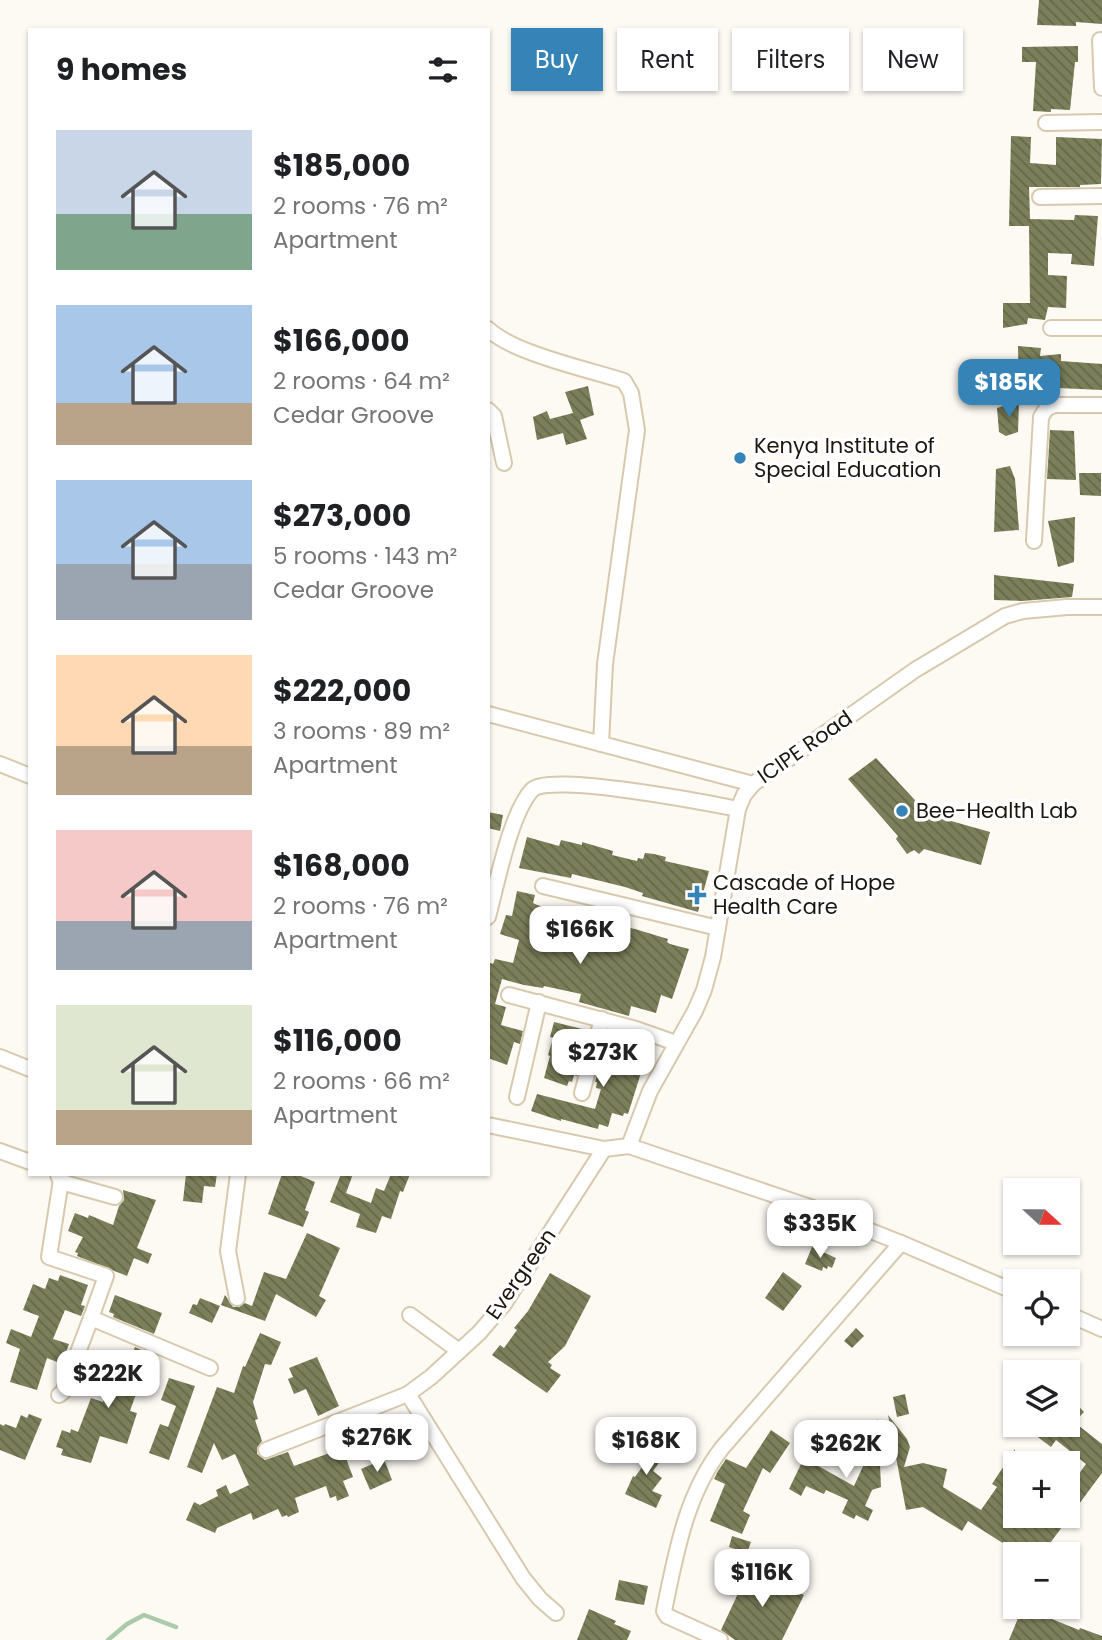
<!DOCTYPE html>
<html lang="en">
<head>
<meta charset="utf-8">
<style>
  :root { --surface:#fff; --page:#f2f2f2; --text:#202124; --muted:#757577; --accent:#3684b7 }
  body { margin:0; font-family:Poppins,sans-serif; background:var(--page); color:var(--text); height:100vh; display:flex; flex-direction:column; font-size:26px; white-space:nowrap }
  * { box-sizing:border-box; margin:0 }
  p { font-size:23px; color:var(--muted) }
  .icon { flex:none; width:38px; height:38px; fill:none; stroke:currentColor; stroke-width:2; stroke-linecap:round; stroke-linejoin:round }
  .map { position:relative; flex:1; overflow:hidden }
  .drawer { position:absolute; left:28px; top:28px; width:462px; height:1148px; display:flex; flex-direction:column; background:var(--surface); border-radius:0px; box-shadow:0 2px 5px #0004 }
  .drawer>* { flex:none }
  .hud { position:absolute; left:511px; top:28px; width:485px; height:63px; display:flex; gap:14px }
  .needle { width:46px; rotate:111deg }
  .buttons { position:absolute; left:1003px; top:1178px; display:grid; gap:14px }
  .buttons a { display:grid; place-items:center; width:77px; height:77px; border-radius:0px; background:var(--surface); box-shadow:0 2px 5px #0004; font-size:35px }
  .price { position:absolute; translate:-50% -60px; padding:0 16px; border-radius:14px; background:#fff; color:#222; font-size:23px; line-height:46px; filter:drop-shadow(0 2px 4px #0008) }
  .price::after { content:''; position:absolute; left:50%; top:42px; width:21px; height:16px; margin-left:-10px; background:inherit; clip-path:polygon(0 0,100% 0,50% 100%) }
  .price.current { background:var(--accent); color:#fff }
  ul { padding:0; list-style:none }
  li { display:flex; align-items:center; gap:21px; height:175px; padding:0 28px }
  li span { display:grid; place-items:center; flex:none; width:196px; height:140px; border-radius:0px; color:#555 }
  li>.icon { margin-inline-start:auto }
  span .icon { width:84px; height:84px; fill:#fffc; stroke-width:1 }
  li b { font-size:30px }
  h2 { display:flex; justify-content:space-between; align-items:center; height:84px; padding:0 28px; font-size:30px }
  .tag { padding:0 24px; border-radius:0px; background:var(--surface); box-shadow:0 2px 5px #0004; font-size:24px; line-height:63px }
  .tag.current { background:var(--accent); color:#fff }
  .map>svg:first-child { display:block }
</style>
</head>
<body>
<div class="map">
<svg width="1102" height="1640" viewBox="0 0 1102 1640">
  <defs>
    <pattern id="building-back-hatch" width="6" height="6" patternUnits="userSpaceOnUse" patternTransform="scale(1.75)"><rect width="6" height="6" fill="#7c805a"/><path d="M-1 5l2 2M0 0l6 6M5-1l2 2" fill="none" stroke="#656849"/></pattern>
  </defs>
  <rect width="100%" height="100%" fill="#fdfaf4"/>
  <g fill="none" stroke-linecap="round" stroke-linejoin="round">
    <!-- stream -->
    <path stroke="#aacaaa" stroke-width="4.5" d="M108 1640 127 1624 144 1615 176 1627"/>
  </g>
  <!-- building -->
  <g fill="url(#building-back-hatch)">
    <path d="M1039 0H1102V24L1076 22V26L1037 25Z"/>
    <path d="M1078 46V62H1075L1070 110 1051 109V112L1033 111 1036 62H1022V47Z"/>
    <path d="M1011 136 1031 137 1030 163 1056 165V137L1102 139 1101 184 1080 185V187H1029L1030 219 1074 220 1075 215 1098 216 1094 266 1071 264 1072 254 1048 253V275L1067 276 1066 308 1048 307 1045 320 1028 318 1027 324 1003 328V303H1030L1029 226H1009Z"/>
    <path d="M1018 346 1041 348 1040 356 1061 354V361L1102 364V390L1058 388 1036 391V395L1019 398Z"/>
    <path d="M588 386 594 415 580 420 587 439 566 445 563 433 537 440 533 417 547 411 550 419 573 413 565 392Z"/>
    <path d="M1019 401 1018 432 1006 436 999 432 997 408Z"/>
    <path d="M1050 430 1074 431 1076 480 1047 479Z"/>
    <path d="M1010 466 1015 479 1019 530 994 532 996 469Z"/>
    <path d="M1079 473H1101V496L1080 495Z"/>
    <path d="M1075 517 1074 562 1058 567 1048 521Z"/>
    <path d="M994 575 1074 584 1072 597 1022 601 994 600Z"/>
    <path d="M876 758 924 810 930 812V815L990 832 981 865 924 849 919 854 914 850 907 854 896 839 898 836 848 779Z"/>
    <path d="M488 812 503 815 500 831 488 828Z"/>
    <path d="M527 837 559 846 561 840 582 845V842L613 851 612 855 637 861 638 858 643 859 645 853 654 854 666 857 665 861 709 871 698 912 642 896 643 893 625 887 572 874 571 878 519 868Z"/>
    <path d="M517 891 535 895 533 903 537 905 621 928V926L635 929 668 939 667 942 670 944 689 949 672 999 661 995 656 1013 631 1006 629 1016 579 1002 581 994 544 986 543 988 524 985 502 979 495 1004 506 1007 501 1025 523 1031 520 1044 514 1042 507 1065 488 1058V962L493 964 495 959 513 963 519 940 500 934 506 915 512 916Z"/>
    <path d="M554 1022 582 1029 577 1047 584 1049 577 1076 574 1075 572 1082 569 1081 567 1086 544 1078 550 1056 548 1055 553 1038 550 1037Z"/>
    <path d="M614 1036 644 1045 642 1053 647 1054 628 1114 624 1113 623 1116 612 1113 608 1127 599 1124 598 1129 561 1119V1121L531 1111 537 1094 595 1109 601 1089 596 1088 597 1082H595L598 1071 602 1072Z"/>
    <path d="M186 1174H217L215 1187 204 1186 202 1203 183 1201Z"/>
    <path d="M282 1174H296L315 1182 305 1210 309 1212 303 1227 268 1214Z"/>
    <path d="M341 1174H353L346 1193 371 1203 376 1188 384 1191 391 1174H410L403 1192 400 1191 391 1219 382 1216 376 1233 356 1227 360 1214 330 1202Z"/>
    <path d="M123 1190 156 1200 137 1248 152 1254 148 1264 134 1258 127 1276 77 1256 78 1253 75 1252 83 1237 68 1231 75 1213 88 1218 89 1215 113 1225 119 1206 124 1200Z"/>
    <path d="M307 1233 340 1248 319 1296 326 1300 316 1317 276 1294 265 1321 221 1305 225 1295 233 1307H239L245 1303 252 1306 264 1272 286 1279Z"/>
    <path d="M812 1247 836 1258 832 1268 828 1266 827 1269 823 1267 822 1271 805 1264Z"/>
    <path d="M783 1272 802 1286 783 1311 765 1298Z"/>
    <path d="M550 1273 591 1296 565 1346 548 1362 552 1365 550 1368 561 1375 547 1393 492 1355 500 1345 504 1348 517 1330 514 1328 528 1311Z"/>
    <path d="M60 1275 88 1285 81 1305 85 1306 81 1316 65 1310 53 1339 69 1344 62 1364 47 1358 37 1390 10 1382 20 1349 6 1343 11 1329 31 1337 39 1316 23 1310 33 1284 45 1289 49 1278 58 1281Z"/>
    <path d="M115 1295 162 1313 154 1334 113 1317 114 1314 109 1312Z"/>
    <path d="M200 1298 220 1306 212 1323 189 1313 193 1304 197 1305Z"/>
    <path d="M856 1328 864 1336 852 1348 844 1341Z"/>
    <path d="M260 1333 281 1342 271 1365 265 1364 253 1402 258 1419 255 1420 262 1441 257 1448V1454L265 1460 288 1452 294 1466 335 1451 337 1455 344 1453 353 1477 343 1481 349 1496 337 1501 336 1496 330 1498 326 1486 295 1498 299 1512 288 1517 287 1515 282 1517 278 1509 253 1520 251 1513 217 1528 215 1533 186 1520 194 1502 200 1505 218 1496 216 1490 226 1485 230 1494 249 1485 235 1454 222 1460 214 1443 202 1473 187 1467 217 1387 234 1393 243 1366 245 1367Z"/>
    <path d="M135 1347 150 1354 130 1411 137 1413 127 1444 100 1436 91 1463 61 1455 63 1449 56 1447 62 1430 70 1433 71 1429 78 1432 91 1398 103 1402 115 1354 130 1360Z"/>
    <path d="M317 1357 339 1406 318 1416 306 1389 294 1394 288 1379 293 1377 289 1368Z"/>
    <path d="M169 1378 195 1386 169 1460 149 1453 160 1424 168 1427 176 1406 161 1400Z"/>
    <path d="M905 1394 909 1414 897 1417 893 1397Z"/>
    <path d="M1068 1395 1084 1412 1074 1422 1102 1444V1473L1042 1554H1020L968 1521 962 1531 923 1507 906 1510 888 1415 907 1439 910 1447 904 1467 923 1463 947 1469 943 1487 981 1510 997 1487 992 1484 1015 1449V1477L1006 1491 1015 1497V1516H1068V1489L1086 1464 1056 1440 1051 1447 1030 1431 1035 1424H1068Z"/>
    <path d="M29 1414 42 1419 25 1460 0 1450V1424L4 1426 5 1424 16 1428 21 1415 27 1418Z"/>
    <path d="M878 1419 881 1487 872 1490 865 1506 873 1510 868 1521 856 1515 854 1519 842 1513 848 1500 826 1490 824 1494 806 1486 801 1496 789 1489 804 1458 854 1486 869 1453 868 1446 863 1438Z"/>
    <path d="M771 1430 790 1443 770 1473 763 1468 743 1511 750 1515 742 1534 710 1521 725 1484 714 1479 718 1471 726 1459 746 1468Z"/>
    <path d="M638 1439 663 1457 653 1471 662 1478 652 1491 662 1495 656 1508 625 1494 633 1476 635 1477 647 1460 631 1450Z"/>
    <path d="M384 1459 392 1480 370 1490 361 1469Z"/>
    <path d="M732 1536 751 1542 747 1553 729 1547Z"/>
    <path d="M749 1570 776 1583 779 1577 796 1586 793 1590 804 1595 782 1640H735L721 1630Z"/>
    <path d="M619 1580 648 1586 644 1605 615 1600Z"/>
    <path d="M1023 1606 1038 1610 1037 1613 1079 1630 1080 1628 1102 1636V1640H1009Z"/>
    <path d="M589 1609 616 1621 614 1624 631 1631 627 1640H577Z"/>
  </g>
  <g fill="none" stroke-linecap="round" stroke-linejoin="round">
    <!-- street casing -->
    <g stroke="#d8c9ae" stroke-width="18">
      <g id="street">
        <path d="M1100 40 1102 88"/>
        <path d="M1046 123 1102 122"/>
        <path d="M1040 197 1102 196"/>
        <path d="M1051 328H1102"/>
        <path d="M488 329C515 354 587 369 624 381L631 393 637 430 605 664 601 744"/>
        <path d="M488 410 494 416 504 463"/>
        <path d="M1034 541 1041 417 1046 409 1054 405H1102"/>
        <path d="M488 714 753 784 915 670 1005 616 1023 611 1067 607H1102"/>
        <path d="M0 764 30 776"/>
        <path d="M543 886 718 928"/>
        <path d="M488 917C497 884 510 814 532 790 548 772 708 803 738 809"/>
        <path d="M509 995 636 1029 676 1043"/>
        <path d="M0 1057 30 1069"/>
        <path d="M582 1093 602 1019"/>
        <path d="M517 1097 539 1002"/>
        <path d="M488 1125 604 1149 629 1146 650 1091 695 1011 704 990 713 957 738 809 744 795 753 784"/>
        <path d="M629 1146 813 1208 901 1243"/>
        <path d="M0 1151 30 1162"/>
        <path d="M62 1174 49 1257 106 1276 91 1318 210 1368"/>
        <path d="M58 1175 61 1182 115 1197"/>
        <path d="M237 1298 228 1251 238 1174"/>
        <path d="M1068 1314 1102 1329"/>
        <path d="M410 1315 459 1351"/>
        <path d="M408 1394 523 1578 540 1599 556 1613"/>
        <path d="M59 1395 63 1392 91 1318"/>
        <path d="M266 1450 408 1394 431 1377 479 1333 504 1304 604 1149"/>
        <path d="M720 1640 667 1616 664 1611C676 1554 685 1496 722 1448L901 1243 1015 1292"/>
      </g>
    </g>
    <!-- street -->
    <use href="#street" stroke="#fff" stroke-width="14"/>
  </g>
  <!-- markers -->
  <g fill="#3684b7" stroke="#fff" stroke-width="2.5">
    <circle cx="740" cy="458" r="7"/>
    <circle cx="902" cy="811" r="7"/>
    <path d="M693.5 884.5h7v7h7v7h-7v7h-7v-7h-7v-7h7z"/>
  </g>
  <g text-anchor="middle" stroke-width="7" stroke-linejoin="round" paint-order="stroke">
    <!-- poi labels -->
    <g font-size="21" fill="#1c170d" stroke="#fff" text-anchor="start">
      <text x="754" y="453">Kenya Institute of<tspan x="754" dy="24">Special Education</tspan></text>
      <text x="916" y="818">Bee-Health Lab</text>
      <text x="713" y="890">Cascade of Hope<tspan x="713" dy="24">Health Care</tspan></text>
    </g>
    <!-- street labels -->
    <g font-size="21" fill="#1c170d" stroke="#fff">
      <text transform="translate(805 747) rotate(-35)" y="7">ICIPE Road</text>
      <text transform="translate(521 1274) rotate(-55)" y="7">Evergreen</text>
    </g>
  </g>
</svg>
<div class="buttons">
<a><svg class="needle" viewBox="-14 -14 28 28"><path d="M0-13l5 13h-10z" fill="#e53935"/><path d="M0 13l5-13h-10z" fill="#757577"/></svg></a>
<a><svg class="icon" aria-label="locate" viewBox="0 0 24 24"><circle cx="12" cy="12" r="6"/><path d="M12 2v4M12 18v4M2 12h4M18 12h4"/></svg></a>
<a><svg class="icon" aria-label="layers" viewBox="0 0 24 24"><path d="M12 4l9 5-9 5-9-5zM3 14l9 5 9-5"/></svg></a>
<a>+</a>
<a>−</a>
</div>
<b class="price current" style="left:1009px;top:419px">$185K</b>
<b class="price" style="left:580px;top:966px">$166K</b>
<b class="price" style="left:603px;top:1089px">$273K</b>
<b class="price" style="left:820px;top:1260px">$335K</b>
<b class="price" style="left:108px;top:1410px">$222K</b>
<b class="price" style="left:377px;top:1474px">$276K</b>
<b class="price" style="left:646px;top:1477px">$168K</b>
<b class="price" style="left:846px;top:1480px">$262K</b>
<b class="price" style="left:762px;top:1609px">$116K</b>
<div class="hud">
<a class="tag current">Buy</a>
<a class="tag">Rent</a>
<a class="tag">Filters</a>
<a class="tag">New</a>
</div>
<section class="drawer">
<h2>9 homes<svg class="icon" aria-label="filters" viewBox="0 0 24 24"><path d="M4 7h16M4 17h16"/><circle cx="9" cy="7" r="2"/><circle cx="15" cy="17" r="2"/></svg></h2>
<ul>
<li><span style="background:linear-gradient(#c9d6e8 60%,#7fa58c 0)"><svg class="icon" aria-label="home" viewBox="0 0 24 24"><path d="M3 11l9-7 9 7M6 9v11h12V9"/></svg></span><div><b>$185,000</b><p>2 rooms · 76 m²</p><p>Apartment</p></div></li>
<li><span style="background:linear-gradient(#a9c7e8 70%,#b9a48a 0)"><svg class="icon" aria-label="home" viewBox="0 0 24 24"><path d="M3 11l9-7 9 7M6 9v11h12V9"/></svg></span><div><b>$166,000</b><p>2 rooms · 64 m²</p><p>Cedar Groove</p></div></li>
<li><span style="background:linear-gradient(#a9c7e8 60%,#9aa5b1 0)"><svg class="icon" aria-label="home" viewBox="0 0 24 24"><path d="M3 11l9-7 9 7M6 9v11h12V9"/></svg></span><div><b>$273,000</b><p>5 rooms · 143 m²</p><p>Cedar Groove</p></div></li>
<li><span style="background:linear-gradient(#ffd9b3 65%,#b9a48a 0)"><svg class="icon" aria-label="home" viewBox="0 0 24 24"><path d="M3 11l9-7 9 7M6 9v11h12V9"/></svg></span><div><b>$222,000</b><p>3 rooms · 89 m²</p><p>Apartment</p></div></li>
<li><span style="background:linear-gradient(#f6c9c9 65%,#9aa5b1 0)"><svg class="icon" aria-label="home" viewBox="0 0 24 24"><path d="M3 11l9-7 9 7M6 9v11h12V9"/></svg></span><div><b>$168,000</b><p>2 rooms · 76 m²</p><p>Apartment</p></div></li>
<li><span style="background:linear-gradient(#dfe7d0 75%,#b9a48a 0)"><svg class="icon" aria-label="home" viewBox="0 0 24 24"><path d="M3 11l9-7 9 7M6 9v11h12V9"/></svg></span><div><b>$116,000</b><p>2 rooms · 66 m²</p><p>Apartment</p></div></li>
</ul>
</section>
</div>
</body>
</html>
